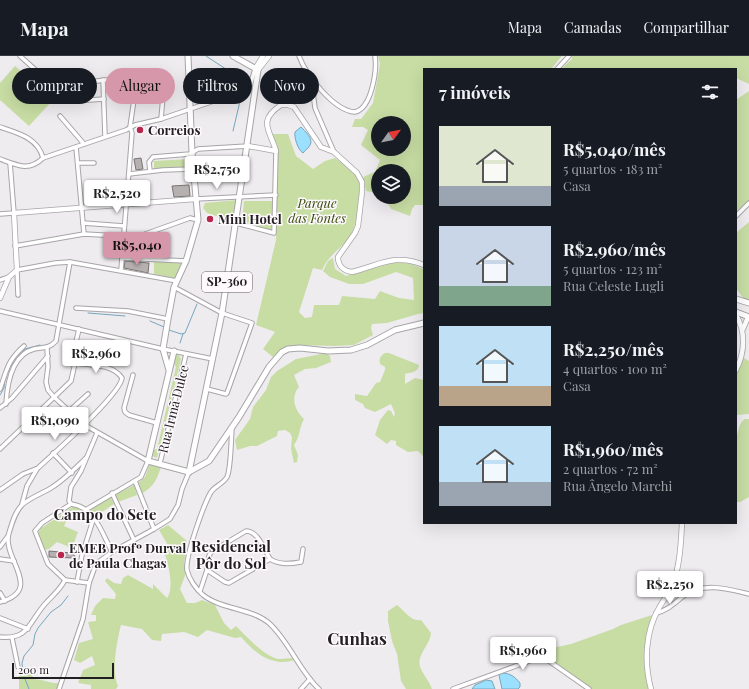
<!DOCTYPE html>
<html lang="pt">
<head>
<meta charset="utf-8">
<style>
  :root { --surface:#171b24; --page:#20242c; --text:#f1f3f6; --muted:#9ea1a6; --line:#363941; --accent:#d797aa }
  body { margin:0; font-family:"Playfair Display",serif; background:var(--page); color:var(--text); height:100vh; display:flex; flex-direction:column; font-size:15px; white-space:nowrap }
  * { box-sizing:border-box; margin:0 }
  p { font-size:13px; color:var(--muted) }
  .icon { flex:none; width:22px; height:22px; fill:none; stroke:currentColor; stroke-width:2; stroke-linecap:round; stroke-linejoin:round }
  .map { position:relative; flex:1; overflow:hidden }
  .side { position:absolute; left:423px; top:12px; width:314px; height:456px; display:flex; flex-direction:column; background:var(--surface); border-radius:0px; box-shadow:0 4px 16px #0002 }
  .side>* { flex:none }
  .top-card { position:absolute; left:12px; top:12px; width:351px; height:36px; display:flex; gap:8px }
  .needle { width:26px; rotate:57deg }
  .buttons { position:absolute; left:371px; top:60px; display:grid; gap:8px }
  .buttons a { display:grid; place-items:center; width:40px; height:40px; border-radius:50%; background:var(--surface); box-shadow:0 4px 16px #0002; font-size:20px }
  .scale { position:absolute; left:12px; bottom:10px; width:102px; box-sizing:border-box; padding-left:4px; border:2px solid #211f21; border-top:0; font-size:11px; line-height:14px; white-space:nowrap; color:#211f21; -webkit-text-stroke:3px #fdf9fd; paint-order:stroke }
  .price { position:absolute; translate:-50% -34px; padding:0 9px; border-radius:4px; background:#fff; color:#222; font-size:13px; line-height:26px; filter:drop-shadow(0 1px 2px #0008) }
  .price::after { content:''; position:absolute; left:50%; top:24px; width:12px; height:9px; margin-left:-6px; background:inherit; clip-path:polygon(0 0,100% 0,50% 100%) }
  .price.active { background:var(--accent); color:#111 }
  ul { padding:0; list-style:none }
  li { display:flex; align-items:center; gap:12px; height:100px; padding:0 16px }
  li span { display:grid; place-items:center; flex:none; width:112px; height:80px; border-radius:0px; color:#555 }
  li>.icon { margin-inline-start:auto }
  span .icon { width:48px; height:48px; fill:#fffc; stroke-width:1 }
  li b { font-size:17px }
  h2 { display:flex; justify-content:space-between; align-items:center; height:48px; padding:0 16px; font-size:17px }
  .pill { padding:0 14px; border-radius:18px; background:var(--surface); box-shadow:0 4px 16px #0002; font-size:14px; line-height:36px }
  .pill.active { background:var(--accent); color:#111 }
  header { display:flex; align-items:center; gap:24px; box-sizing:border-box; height:56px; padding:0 20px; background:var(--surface); border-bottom:1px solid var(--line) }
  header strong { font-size:19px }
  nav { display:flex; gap:22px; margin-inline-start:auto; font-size:14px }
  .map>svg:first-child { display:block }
</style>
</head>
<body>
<header>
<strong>Mapa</strong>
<nav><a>Mapa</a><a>Camadas</a><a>Compartilhar</a></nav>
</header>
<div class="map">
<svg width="749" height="633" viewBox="0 0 749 633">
  <rect width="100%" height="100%" fill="#efecf0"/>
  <!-- green -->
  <g fill="#c8dda4" fill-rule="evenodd">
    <path d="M378 0H562L551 13H424V149H415L412 153 410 160 391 153 384 141H404V115H378V137L366 135 363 121 375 116 380 104 361 89 368 74 363 71H352L355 63H361L373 47 380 8ZM378 67H404V93H378Z"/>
    <path d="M572 0H749V28L736 22V13H561L572 3Z"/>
    <path d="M15 10 53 44 29 70 0 44V27Z"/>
    <path d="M749 35V144L736 156V44Z"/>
    <path d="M271 78H288L296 100 313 113 325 105 335 102C342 107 351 113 356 120 365 132 357 171 349 182 340 193 328 200 322 214L313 212 299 256 305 262 312 261 314 249H339L342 240 375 243 380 235 399 242 414 244 413 222 396 216 363 228H349L330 221 323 215 328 205 333 202 335 213 346 220 397 206 411 208 424 213V257L418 258 387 267 372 268 371 272 373 279 354 289 335 290 296 289 281 295 273 301 263 293 275 276 256 269 276 184 277 95Z"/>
    <path d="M189 103V113L154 114V105Z"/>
    <path d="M237 144 234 166 207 157 203 152 205 147Z"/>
    <path d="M244 145H275L271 176 242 166Z"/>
    <path d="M749 166V244L743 242 736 232V177Z"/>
    <path d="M154 206 181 207 176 223 154 218Z"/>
    <path d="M326 297 330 300 331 306 316 312 305 313 294 319 299 331C290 341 295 355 304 363 299 372 300 381 294 389L298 399 297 406 294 407 291 393 292 381 290 377 285 374 278 375 277 380 257 390H250L237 394 235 384 250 363 253 351 266 334 271 321 277 315 296 303Z"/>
    <path d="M385 297H389L419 309C418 317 411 316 405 318V328L415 322 424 324V401L418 395 408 396 396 389V385L391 384 387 388 375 379 380 364 388 354 391 355 394 361 395 357 391 348 375 356 365 352 363 348 355 344V338L367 340 376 327 380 326 385 314V311L380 308C379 302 380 300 385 297Z"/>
    <path d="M178 298 181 303 157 402 152 400 154 394 157 393 176 311 173 306 175 299Z"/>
    <path d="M742 301 749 305V358L736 359V305Z"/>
    <path d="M745 363H749V441L740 446H736C736 431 731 370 745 363Z"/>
    <path d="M151 408 161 411C157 423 154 431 141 438L138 427 145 421 149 410Z"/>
    <path d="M134 429 137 439 118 446 115 439Z"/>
    <path d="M110 440 114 448 96 460 90 453Z"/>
    <path d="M74 450H79L82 454 71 455 64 470 78 476 72 492 57 486 49 493 44 494 38 477 40 473Z"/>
    <path d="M168 469 187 485 184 507 186 517 180 533 187 547H195L202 544 215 549 224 567 231 574 236 570C245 579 267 603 280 603 284 603 289 602 293 602L295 604C272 611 256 598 241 581L235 582 207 574 198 581 184 576 162 578 161 585 152 584 142 573 121 569C117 585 111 615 118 630L116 633H91V629L78 627 83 614 95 609 92 600 80 607 74 604 79 587 93 583 88 566 96 565V559H91L95 550 103 542 115 543 116 538 105 525 107 522 114 527 121 528 123 522 128 519 153 533V528L167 542C174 533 169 509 165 499L169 491 159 474Z"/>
    <path d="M397 549C405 555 411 566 421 564L431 577C430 590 415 599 421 613 424 620 430 626 432 633H406L401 625 397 598 392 585 388 565V555Z"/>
    <path d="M652 559C643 583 643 608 649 633H592L552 605 553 598 550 596 534 600 533 596 571 588 613 573 621 569Z"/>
    <path d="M26 610 32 615 33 623C43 623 50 628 60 627L58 633H19C20 624 16 615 26 610Z"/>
  </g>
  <!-- water -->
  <g fill="#9be0fe" stroke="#76a6bc">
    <path d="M301 71C305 75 314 83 310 89 309 92 305 94 303 97 298 94 294 82 295 76Z"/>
    <path d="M502 617C510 617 515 621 520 627V631L518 633H502L499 619Z"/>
    <path d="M486 624 492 625 495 633H472L475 629Z"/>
  </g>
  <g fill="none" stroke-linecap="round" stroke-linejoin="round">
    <!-- stream -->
    <g stroke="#76a6bc" stroke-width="1">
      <path d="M206 0 235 19 239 29"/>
      <path d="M233 75 240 45"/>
      <path d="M88 257 125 260"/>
      <path d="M150 265 164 271"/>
      <path d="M169 274 181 278 185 277 197 248"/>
      <path d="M180 287 183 278"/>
      <path d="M9 312 25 293 40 289"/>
      <path d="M0 339 4 332 5 322"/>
      <path d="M29 633 23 618 22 607 24 600 33 589 35 578 38 572 51 556 61 549 68 540"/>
    </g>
  </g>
  <!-- building -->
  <g fill="#b6b0b0" stroke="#797473">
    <path d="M141 102 143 113 136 114 134 103Z"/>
    <path d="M189 129 190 140 174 141 172 130Z"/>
    <path d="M125 205 149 207 148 217 124 212Z"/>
    <path d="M49 495 71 497 75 500V502L49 501Z"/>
  </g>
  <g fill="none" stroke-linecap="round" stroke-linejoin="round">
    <!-- street casing -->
    <g stroke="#a8a5a8" stroke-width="5.5">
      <g id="street">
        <path d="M20 0 68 43 75 45 104 43"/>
        <path d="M299 0C306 19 334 55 355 56 372 52 377 14 375 0"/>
        <path d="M557 13 569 0"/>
        <path d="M311 21 315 52 334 96"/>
        <path d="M103 24 105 80"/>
        <path d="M89 26 122 22 129 25 136 33"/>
        <path d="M249 33 255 13"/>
        <path d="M60 60 84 88"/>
        <path d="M161 63 165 18"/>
        <path d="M0 71C18 77 38 82 43 102"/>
        <path d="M76 91 84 178"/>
        <path d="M0 103C16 109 29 116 43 102L126 74 135 69 161 63 249 33"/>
        <path d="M78 107H94"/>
        <path d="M150 115 149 106 153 101 190 98 198 93 248 90"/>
        <path d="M129 118 163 114 193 113"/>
        <path d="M195 143 276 139"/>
        <path d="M0 158 14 157 10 107"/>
        <path d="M736 160 749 147"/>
        <path d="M83 167 124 170"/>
        <path d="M236 167 274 177 276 95"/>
        <path d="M15 190 84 178 137 181 190 162 198 164"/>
        <path d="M122 202 186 205"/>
        <path d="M121 214 132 77 130 71 137 23"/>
        <path d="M0 224 9 221"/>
        <path d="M174 231 222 257 252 267 227 337 226 338 207 333"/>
        <path d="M18 239 17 214 55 207 70 206 177 225"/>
        <path d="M76 252 128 255 168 263"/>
        <path d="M0 255 163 293 213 303"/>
        <path d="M47 292 48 311 46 326 48 334 54 341 83 368 148 405 141 421 87 453"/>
        <path d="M75 307 72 303 79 273"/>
        <path d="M133 319 124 352 125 356 129 359 157 367"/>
        <path d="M0 333C7 314 7 305 24 290"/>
        <path d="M6 348C7 329 11 299 34 293 43 291 49 293 56 285L70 206"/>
        <path d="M0 352 12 342 48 300"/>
        <path d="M69 355 88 338"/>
        <path d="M232 373C231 384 231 413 227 421 223 428 215 430 211 436 204 448 185 500 187 514 189 523 196 533 203 539 222 554 253 552 270 568 290 587 300 616 319 633"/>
        <path d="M0 393 71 325 75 307"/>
        <path d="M53 397 72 417"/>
        <path d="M160 407 186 298"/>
        <path d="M135 425 154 473"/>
        <path d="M0 434 23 418 38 412C53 398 120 339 122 322 113 308 90 309 75 307"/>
        <path d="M112 437 134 484"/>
        <path d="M22 448 27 430 37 413"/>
        <path d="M71 448 69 445 71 431 81 415 97 377"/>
        <path d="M0 491 8 480"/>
        <path d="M0 503 14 505"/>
        <path d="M207 514 225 526 229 527 270 503C280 509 290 508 301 506L303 493"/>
        <path d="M65 524 48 508 35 475 42 467 71 448C95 451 102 477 112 496"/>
        <path d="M65 524 89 527"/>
        <path d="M77 526 82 499 94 461"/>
        <path d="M200 535 207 514 209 500 211 496 246 475C258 475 264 493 270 503"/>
        <path d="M0 537 5 545"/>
        <path d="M0 546C45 534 1 502 9 477 12 467 15 456 22 449 29 442 43 437 51 432 64 424 75 413 86 402"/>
        <path d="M656 557C669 554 675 546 685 539 705 526 728 533 749 538"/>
        <path d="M0 562 28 573"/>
        <path d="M0 581C29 584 29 566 45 548 52 540 60 534 65 524"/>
        <path d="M12 582 18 611"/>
        <path d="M59 633 83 563 89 527 96 508 112 496 154 473 170 463 178 449 182 433 189 416"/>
        <path d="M301 633 310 623"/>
        <path d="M453 633 540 601 549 605 589 633"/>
      </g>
    </g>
    <!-- secondary casing -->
    <g stroke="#a8a5a8" stroke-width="6">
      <g id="secondary">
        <path d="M255 13 263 0"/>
        <path d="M258 14 269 0"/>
        <path d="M248 90 276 95C270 74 257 65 281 49H288L294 51 321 91 334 96 357 117 362 126V136L358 170 355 177 338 201C338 210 344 215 352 216 380 209 395 197 424 209"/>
        <path d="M0 242 9 221 17 214 14 157 195 143"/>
        <path d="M736 259C746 276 745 296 736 314"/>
        <path d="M743 273 748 261"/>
        <path d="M651 633C644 607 645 576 659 552 664 543 671 535 674 525 680 507 681 486 682 467"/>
      </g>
    </g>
    <!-- primary casing -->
    <g stroke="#a8a5a8" stroke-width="7">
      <g id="primary">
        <path d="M736 243 749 247"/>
        <path d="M736 256 749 261"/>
        <path d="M174 295 148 405 189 416"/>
        <path d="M169 314 163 293 168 263 174 231 186 205 198 164 192 97 188 0"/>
        <path d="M189 416 222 257 258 14 233 0"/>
        <path d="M189 416 209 405 239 361 269 311 282 296 288 293 300 292 328 295 351 294 367 289 395 274 424 267"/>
      </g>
    </g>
    <!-- street -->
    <use href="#street" stroke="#fff" stroke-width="3.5"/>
    <!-- secondary -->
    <use href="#secondary" stroke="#fff" stroke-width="4.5"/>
    <!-- primary -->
    <use href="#primary" stroke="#fff" stroke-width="5"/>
  </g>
  <!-- markers -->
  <g fill="#b7264c" stroke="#fdf9fd" stroke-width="1.5">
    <circle cx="140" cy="74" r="4"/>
    <circle cx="210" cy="163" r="4"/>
    <circle cx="61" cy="499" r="4"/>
  </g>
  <g text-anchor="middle" stroke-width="3" stroke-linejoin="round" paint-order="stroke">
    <!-- shield labels -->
    <rect fill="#fdf9fd" stroke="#636063" stroke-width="1" x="202" y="216" width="50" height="20" rx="3"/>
    <g font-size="12" font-weight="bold" fill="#211f21">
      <text x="227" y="230">SP-360</text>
    </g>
    <!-- poi labels -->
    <g font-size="13" font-weight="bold" fill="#211f21" stroke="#fdf9fd" text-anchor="start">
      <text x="148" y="79">Correios</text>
      <text x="218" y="168">Mini Hotel</text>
      <text x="69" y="497">EMEB Profº Durval<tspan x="69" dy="15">de Paula Chagas</tspan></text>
    </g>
    <!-- park labels -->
    <g font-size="13" font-style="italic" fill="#394a0a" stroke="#fdf9fd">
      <text x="317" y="152">Parque<tspan x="317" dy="15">das Fontes</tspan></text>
    </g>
    <!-- street labels -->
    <g font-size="13" fill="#211f21" stroke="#fdf9fd">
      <text transform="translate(173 353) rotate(-76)" y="5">Rua Irmã Dulce</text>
    </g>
    <!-- quarter labels -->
    <g font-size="15" font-weight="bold" fill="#211f21" stroke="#fdf9fd">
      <text x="105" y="464">Campo do Sete</text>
      <text x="231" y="496">Residencial<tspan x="231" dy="17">Pôr do Sol</tspan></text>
    </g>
    <!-- district labels -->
    <g font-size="17" font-weight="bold" fill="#211f21" stroke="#fdf9fd">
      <text x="357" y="589">Cunhas</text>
    </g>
  </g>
</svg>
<div class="buttons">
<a><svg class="needle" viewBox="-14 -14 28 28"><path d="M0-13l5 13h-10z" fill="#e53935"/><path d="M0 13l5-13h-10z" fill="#9ea1a6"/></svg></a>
<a><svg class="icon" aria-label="layers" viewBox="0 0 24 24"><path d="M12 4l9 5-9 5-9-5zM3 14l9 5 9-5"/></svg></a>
</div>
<div class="scale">200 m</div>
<b class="price" style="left:217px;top:134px">R$2,750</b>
<b class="price" style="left:117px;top:158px">R$2,520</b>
<b class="price active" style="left:137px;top:210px">R$5,040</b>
<b class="price" style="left:96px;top:318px">R$2,960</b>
<b class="price" style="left:55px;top:385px">R$1,090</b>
<b class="price" style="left:670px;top:549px">R$2,250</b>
<b class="price" style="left:523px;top:615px">R$1,960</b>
<div class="top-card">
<a class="pill">Comprar</a>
<a class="pill active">Alugar</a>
<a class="pill">Filtros</a>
<a class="pill">Novo</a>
</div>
<section class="side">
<h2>7 imóveis<svg class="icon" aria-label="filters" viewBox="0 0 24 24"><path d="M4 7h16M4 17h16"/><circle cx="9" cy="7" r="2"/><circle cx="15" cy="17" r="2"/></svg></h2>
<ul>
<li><span style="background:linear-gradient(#dfe7d0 75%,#9aa5b1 0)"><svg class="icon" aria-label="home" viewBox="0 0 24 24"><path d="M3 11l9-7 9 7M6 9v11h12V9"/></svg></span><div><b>R$5,040/mês</b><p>5 quartos · 183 m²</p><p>Casa</p></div></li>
<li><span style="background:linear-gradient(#c9d6e8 75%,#7fa58c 0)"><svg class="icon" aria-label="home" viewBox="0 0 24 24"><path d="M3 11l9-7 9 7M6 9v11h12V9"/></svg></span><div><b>R$2,960/mês</b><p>5 quartos · 123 m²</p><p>Rua Celeste Lugli</p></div></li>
<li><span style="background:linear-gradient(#bfe0f5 75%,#b9a48a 0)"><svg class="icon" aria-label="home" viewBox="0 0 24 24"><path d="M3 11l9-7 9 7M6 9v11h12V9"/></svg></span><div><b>R$2,250/mês</b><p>4 quartos · 100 m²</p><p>Casa</p></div></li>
<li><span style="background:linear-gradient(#bfe0f5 70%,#9aa5b1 0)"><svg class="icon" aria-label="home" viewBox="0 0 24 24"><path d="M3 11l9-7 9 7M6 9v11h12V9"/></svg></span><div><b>R$1,960/mês</b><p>2 quartos · 72 m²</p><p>Rua Ângelo Marchi</p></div></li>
</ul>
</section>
</div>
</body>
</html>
